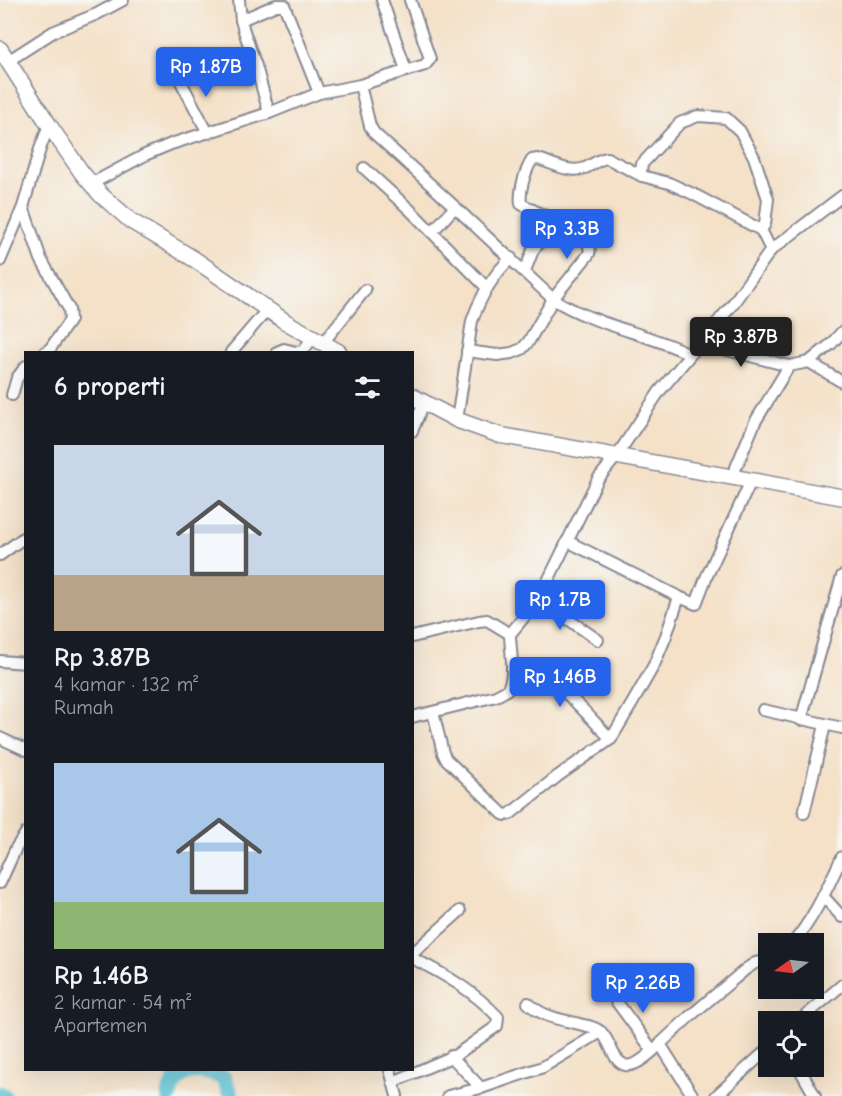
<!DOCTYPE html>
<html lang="id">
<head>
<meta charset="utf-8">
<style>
  :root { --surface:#171b24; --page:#242831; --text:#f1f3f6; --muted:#9ea1a6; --accent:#2563eb }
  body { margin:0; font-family:"Comic Neue",sans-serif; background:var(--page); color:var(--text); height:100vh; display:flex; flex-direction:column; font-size:22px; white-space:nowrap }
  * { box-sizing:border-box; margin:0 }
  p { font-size:20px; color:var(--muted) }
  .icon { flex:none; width:33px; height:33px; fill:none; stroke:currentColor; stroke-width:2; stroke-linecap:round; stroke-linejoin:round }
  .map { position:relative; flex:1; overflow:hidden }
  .panel { position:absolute; left:24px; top:351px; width:390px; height:720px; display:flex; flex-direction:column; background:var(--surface); border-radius:0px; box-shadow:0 6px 24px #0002 }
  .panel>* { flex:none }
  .needle { width:39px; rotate:256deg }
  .fabs { position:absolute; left:758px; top:933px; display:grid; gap:12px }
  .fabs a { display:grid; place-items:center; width:66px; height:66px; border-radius:0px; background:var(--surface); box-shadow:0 6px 24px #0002; font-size:30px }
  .price { position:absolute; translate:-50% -51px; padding:0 14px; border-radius:6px; background:var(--accent); color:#fff; font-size:20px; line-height:39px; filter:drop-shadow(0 2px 3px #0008) }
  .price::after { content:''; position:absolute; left:50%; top:36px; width:18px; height:14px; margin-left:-9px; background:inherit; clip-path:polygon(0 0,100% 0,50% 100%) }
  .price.on { background:#222; color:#fff }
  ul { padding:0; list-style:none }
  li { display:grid; align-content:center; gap:12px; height:318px; padding:0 30px }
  li span { display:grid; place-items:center; height:186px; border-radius:0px; color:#555 }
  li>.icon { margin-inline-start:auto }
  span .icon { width:108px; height:108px; fill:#fffc; stroke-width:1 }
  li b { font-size:26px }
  h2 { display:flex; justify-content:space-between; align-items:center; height:72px; padding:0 30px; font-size:26px }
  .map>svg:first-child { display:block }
</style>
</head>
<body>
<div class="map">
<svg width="842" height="1096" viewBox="0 0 842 1096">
  <rect width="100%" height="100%" fill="#f6f6f2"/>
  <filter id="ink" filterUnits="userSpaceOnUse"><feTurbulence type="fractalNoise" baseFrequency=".0167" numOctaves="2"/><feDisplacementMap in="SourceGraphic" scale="12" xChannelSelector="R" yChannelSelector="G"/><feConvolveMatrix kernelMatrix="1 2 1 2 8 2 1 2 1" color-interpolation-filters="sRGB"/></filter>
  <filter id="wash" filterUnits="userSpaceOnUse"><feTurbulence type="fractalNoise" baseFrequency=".008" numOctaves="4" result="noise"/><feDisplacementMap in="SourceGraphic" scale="24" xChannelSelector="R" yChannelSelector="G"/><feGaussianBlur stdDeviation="1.35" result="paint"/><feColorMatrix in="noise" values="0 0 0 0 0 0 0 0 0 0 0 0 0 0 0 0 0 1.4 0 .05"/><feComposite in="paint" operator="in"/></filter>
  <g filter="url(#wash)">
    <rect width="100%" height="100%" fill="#f4e1c8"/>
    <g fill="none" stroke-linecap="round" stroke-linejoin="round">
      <!-- river -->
      <g stroke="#5bc3d7" stroke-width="16">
        <path d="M0 1094 4 1096"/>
        <path d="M169 1096C176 1066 200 1067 224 1078L231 1096"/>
      </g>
    </g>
  </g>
  <g filter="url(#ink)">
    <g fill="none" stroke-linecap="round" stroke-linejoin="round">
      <!-- street casing -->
      <g stroke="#888893" stroke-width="14">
        <g id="street">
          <path d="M239 0 241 20 244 31 256 66 269 113"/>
          <path d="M382 0 406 70"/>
          <path d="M241 20 276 5H284L319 93"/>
          <path d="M8 61 53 32 97 14 123 0"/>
          <path d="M178 76 208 133"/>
          <path d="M360 85 370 126 374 133 455 207 553 299C595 325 646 333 690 354"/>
          <path d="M364 168 409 209 487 288"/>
          <path d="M642 176 641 171 642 164 680 123 698 116 726 118 740 131 754 157 768 199 765 224 761 230 771 250"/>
          <path d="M91 184 145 155 171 144 269 113 319 93 360 85 425 65 430 59 410 0"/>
          <path d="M23 207 41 259 69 309 70 320 50 349 45 352"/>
          <path d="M432 232 455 207"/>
          <path d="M0 261 23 207 40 149 49 125"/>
          <path d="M525 271 533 250 554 227"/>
          <path d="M323 343 365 290"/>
          <path d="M700 343 789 366 809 362 831 344 842 332"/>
          <path d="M467 351 497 355 512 353 522 349 529 341 553 299 589 254C594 236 567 231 554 227L555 223 551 219 521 204C519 191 525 171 532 160L538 159C552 163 570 174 585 168 593 165 598 159 607 158L642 176 669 183 693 194 761 230"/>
          <path d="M231 352 267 310"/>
          <path d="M277 352 284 349 296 352 303 351 313 337"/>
          <path d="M809 362 842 382"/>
          <path d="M12 395 17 378 26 366"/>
          <path d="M457 420 472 321C480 298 493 275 511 258"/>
          <path d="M412 431 424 402"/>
          <path d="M732 477 755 422 789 366"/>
          <path d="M567 541 679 597 696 604 706 578 751 481"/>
          <path d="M0 555 26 536"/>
          <path d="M539 599 598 640"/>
          <path d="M412 637 479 621 487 620 510 634"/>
          <path d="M0 661 26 663"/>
          <path d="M512 668C521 670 531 671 540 675 563 685 592 720 611 739"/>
          <path d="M763 710 842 728"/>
          <path d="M433 712 443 753 446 759 503 814 506 815 510 814 558 776 611 739 633 702 654 665 666 636 679 597"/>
          <path d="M412 717 496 696C501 693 506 692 508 688 516 675 510 649 510 634L539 599 598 479 616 457 659 392 732 305 771 250 842 196"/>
          <path d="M801 720 842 576"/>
          <path d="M0 738 26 750"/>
          <path d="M804 813 825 725"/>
          <path d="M0 883 16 848 26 833"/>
          <path d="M823 896 842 917"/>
          <path d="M792 944C814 919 828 886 842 857"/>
          <path d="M412 954 460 911"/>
          <path d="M611 994 653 1051"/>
          <path d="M528 1003C545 1019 562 1019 583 1025 589 1026 596 1028 601 1032 611 1041 612 1061 625 1065 636 1068 653 1051 660 1044"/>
          <path d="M798 1022 842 985"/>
          <path d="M451 1056 481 1088"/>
          <path d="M798 1066 815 1096"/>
          <path d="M390 1070 397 1096"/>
          <path d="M393 1082 456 1055 497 1026 498 1017C474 991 444 974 412 958"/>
          <path d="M448 1096 481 1088 543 1067 601 1032"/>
          <path d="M693 1096 660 1044 689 1017 746 969 755 963 768 960"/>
          <path d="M716 1096 768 1049"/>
        </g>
      </g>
      <!-- secondary casing -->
      <g stroke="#888893" stroke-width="18">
        <g id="secondary">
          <path d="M0 49 49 125 82 173 101 195 131 221 194 259 286 322 339 352"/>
          <path d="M412 396 457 420 499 435 842 497"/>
        </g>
      </g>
      <!-- street -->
      <use href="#street" stroke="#fff" stroke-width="10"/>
      <!-- secondary -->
      <use href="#secondary" stroke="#fff" stroke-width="15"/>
    </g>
  </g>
</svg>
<div class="fabs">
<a><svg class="needle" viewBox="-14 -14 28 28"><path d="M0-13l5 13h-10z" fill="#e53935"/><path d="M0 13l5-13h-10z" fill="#9ea1a6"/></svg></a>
<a><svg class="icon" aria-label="locate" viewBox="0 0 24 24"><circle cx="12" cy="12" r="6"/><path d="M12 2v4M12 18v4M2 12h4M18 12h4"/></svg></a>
</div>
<b class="price" style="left:206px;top:98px">Rp 1.87B</b>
<b class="price" style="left:567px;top:260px">Rp 3.3B</b>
<b class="price on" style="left:741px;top:368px">Rp 3.87B</b>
<b class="price" style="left:560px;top:631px">Rp 1.7B</b>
<b class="price" style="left:560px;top:708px">Rp 1.46B</b>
<b class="price" style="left:643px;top:1014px">Rp 2.26B</b>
<section class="panel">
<h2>6 properti<svg class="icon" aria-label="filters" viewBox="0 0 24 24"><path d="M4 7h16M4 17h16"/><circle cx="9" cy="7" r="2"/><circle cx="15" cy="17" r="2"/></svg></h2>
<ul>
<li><span style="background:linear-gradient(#c9d6e8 70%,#b9a48a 0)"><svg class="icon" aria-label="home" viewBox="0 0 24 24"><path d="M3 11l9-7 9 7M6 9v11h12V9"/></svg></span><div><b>Rp 3.87B</b><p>4 kamar · 132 m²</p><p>Rumah</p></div></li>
<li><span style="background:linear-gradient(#a9c7e8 75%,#8fb573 0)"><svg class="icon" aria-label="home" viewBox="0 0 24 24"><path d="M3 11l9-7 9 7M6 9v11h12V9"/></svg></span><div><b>Rp 1.46B</b><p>2 kamar · 54 m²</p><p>Apartemen</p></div></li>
</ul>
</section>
</div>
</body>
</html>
